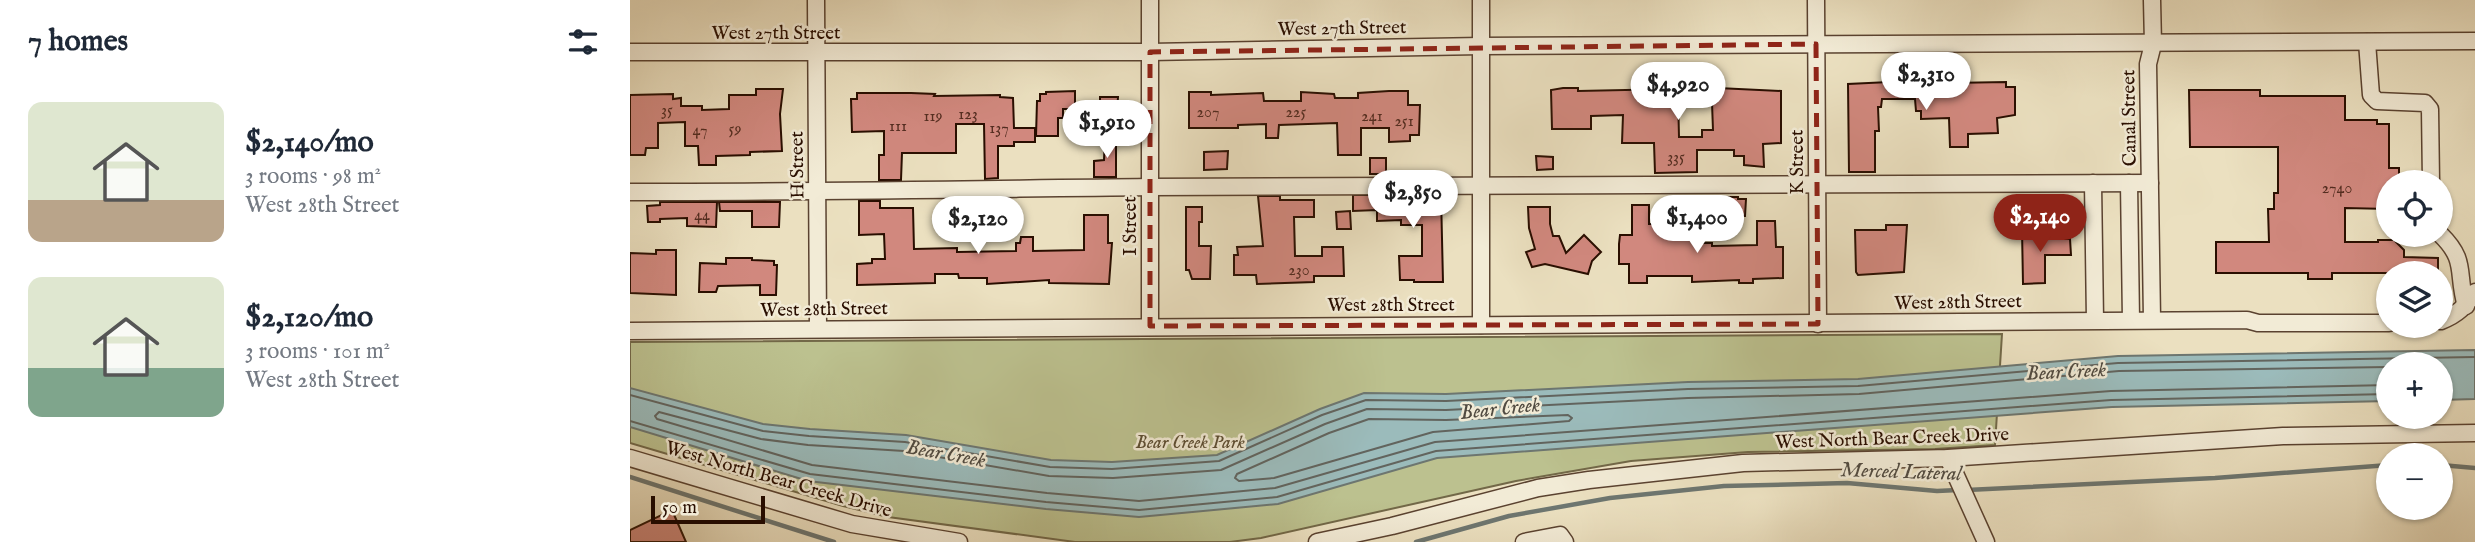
<!DOCTYPE html>
<html lang="en">
<head>
<meta charset="utf-8">
<style>
  :root { --surface:#fff; --page:#f6f6f7; --text:#1f2937; --muted:#747a83; --accent:#8f2418 }
  body { margin:0; font-family:"IM FELL English",serif; background:var(--page); color:var(--text); height:100vh; display:flex; flex-direction:column; font-size:26px; white-space:nowrap }
  * { box-sizing:border-box; margin:0 }
  p { font-size:23px; color:var(--muted) }
  .icon { flex:none; width:38px; height:38px; fill:none; stroke:currentColor; stroke-width:2; stroke-linecap:round; stroke-linejoin:round }
  .map { position:relative; flex:1; overflow:hidden }
  .sheet { display:flex; flex-direction:column; background:var(--surface); width:630px }
  .sheet>* { flex:none }
  .controls { position:absolute; left:1746px; top:170px; display:grid; gap:14px }
  .controls a { display:grid; place-items:center; width:77px; height:77px; border-radius:50%; background:var(--surface); box-shadow:0 2px 5px #0004; font-size:35px }
  .scale { position:absolute; left:21px; bottom:18px; width:114px; box-sizing:border-box; padding-left:7px; border:4px solid #290e00; border-top:0; font-size:19px; line-height:24px; white-space:nowrap; color:#290e00; -webkit-text-stroke:5px #f2ebd6; paint-order:stroke }
  .price { position:absolute; translate:-50% -60px; padding:0 16px; border-radius:24px; background:#fff; color:#222; font-size:23px; line-height:46px; filter:drop-shadow(0 2px 4px #0008) }
  .price::after { content:''; position:absolute; left:50%; top:42px; width:21px; height:16px; margin-left:-10px; background:inherit; clip-path:polygon(0 0,100% 0,50% 100%) }
  .price.current { background:var(--accent); color:#fff }
  ul { padding:0; list-style:none }
  li { display:flex; align-items:center; gap:21px; height:175px; padding:0 28px }
  li span { display:grid; place-items:center; flex:none; width:196px; height:140px; border-radius:14px; color:#555 }
  li>.icon { margin-inline-start:auto }
  span .icon { width:84px; height:84px; fill:#fffc; stroke-width:1 }
  li b { font-size:30px }
  h2 { display:flex; justify-content:space-between; align-items:center; height:84px; padding:0 28px; font-size:30px }
  main { display:flex; flex:1; min-height:0 }
  .map>svg:first-child { display:block }
</style>
</head>
<body>
<main>
<section class="sheet">
<h2>7 homes<svg class="icon" aria-label="filters" viewBox="0 0 24 24"><path d="M4 7h16M4 17h16"/><circle cx="9" cy="7" r="2"/><circle cx="15" cy="17" r="2"/></svg></h2>
<ul>
<li><span style="background:linear-gradient(#dfe7d0 70%,#b9a48a 0)"><svg class="icon" aria-label="home" viewBox="0 0 24 24"><path d="M3 11l9-7 9 7M6 9v11h12V9"/></svg></span><div><b>$2,140/mo</b><p>3 rooms · 98 m²</p><p>West 28th Street</p></div></li>
<li><span style="background:linear-gradient(#dfe7d0 65%,#7fa58c 0)"><svg class="icon" aria-label="home" viewBox="0 0 24 24"><path d="M3 11l9-7 9 7M6 9v11h12V9"/></svg></span><div><b>$2,120/mo</b><p>3 rooms · 101 m²</p><p>West 28th Street</p></div></li>
</ul>
</section>
<div class="map">
<svg width="1845" height="542" viewBox="0 0 1845 542">
  <rect width="100%" height="100%" fill="#ebe0c0"/>
  <filter id="stains"><feTurbulence type="fractalNoise" baseFrequency=".00286" numOctaves="4"/><feColorMatrix values="0 0 0 0 .2 0 0 0 0 .09 0 0 0 0 .02 0 0 0 .5 -.17"/></filter>
  <radialGradient id="worn" r=".72"><stop offset=".6" stop-color="#630" stop-opacity="0"/><stop offset="1" stop-color="#630" stop-opacity=".3"/></radialGradient>
  <!-- green -->
  <path fill="#bcc18f" stroke="#726848" stroke-width="2" d="M1372 334 1365 445 1305 449 1118 452 1001 461 886 481 631 538 600 542H445L258 517 213 506 0 443V342Z"/>
  <!-- water -->
  <path fill="#9bbbbb" stroke="#6d7670" stroke-width="2" d="M1845 350V399L1811 400V364H1759V401L1482 407 807 458 648 504 509 517 416 509 178 481 0 427V388L133 424 180 429 276 435 421 460 482 462 587 455 690 409 734 393 816 394 1058 382 1228 379 1488 356Z"/>
  <g fill="none" stroke-linecap="round" stroke-linejoin="round">
    <!-- shore -->
    <g stroke="#62645e" stroke-width="2">
      <path d="M1759 367 1489 371 1229 394 1058 398 816 410 737 409 695 424 591 470 483 478 419 476 274 451 178 445 131 439 29 412 25 416 27 419 182 465 417 493 509 501 645 488 805 442 1481 391 1759 385"/>
      <path d="M0 395 133 431 179 436 275 442 420 467 482 469 589 461 692 415 736 400 816 401 1058 389 1228 386 1488 363 1845 357"/>
      <path d="M938 415 942 418 939 421 803 432 644 478 609 481 605 478 607 474 699 433 739 419 816 420Z"/>
      <path d="M0 421 180 474 416 502 509 510 647 497 806 451 1481 400 1759 394"/>
    </g>
    <!-- stream -->
    <g stroke="#6d7670" stroke-width="4.5">
      <path d="M1811 465 1845 468"/>
      <path d="M0 477 204 542"/>
      <path d="M1337 490 1585 478 1759 465"/>
      <path d="M786 542 879 516 980 498 1094 486 1217 483 1307 491 1328 490"/>
    </g>
  </g>
  <!-- building -->
  <g fill="#d1887e" stroke="#290e00" stroke-width="2">
    <path d="M1293 81H1309V85L1320 83 1376 82V87H1385V115L1367 118 1368 133 1338 134V147H1320L1319 118 1291 119V111H1286L1285 99H1252L1251 107H1248L1249 131H1245V172H1219L1218 84 1259 82V85L1293 86Z"/>
    <path d="M933 88H948V91L1043 89V94H1048L1049 137H1072V130H1083L1082 103H1080L1079 91 1088 88 1151 91V143L1133 144 1134 167 1114 165V156H1104V150H1067V172L1025 173 1024 143H992L993 115 961 116V129H922L921 90Z"/>
    <path d="M126 89H153L150 114 152 151 120 152V155L86 156V165H69L68 146H55V122L28 123V148H16L15 155H0V95L43 94V99L51 98V106H72V110L99 109V95H126Z"/>
    <path d="M1559 90H1630V96H1715V120H1747V124H1759V168H1769V182H1759V209L1715 208V242H1748V240H1764L1774 250V257L1808 258V273H1702V279H1678V273H1586V242H1639L1638 209H1644V193H1648V147H1560Z"/>
    <path d="M445 91V109H433V118H428V136H406L407 101H410V94H416V92Z"/>
    <path d="M759 91H778V105H790L789 135H780V141L759 142V128H731V155H708L707 123 649 125 648 138H636V124L608 125V128H559V92H581V95L633 93 634 101H671V92L704 94 705 98H728V93Z"/>
    <path d="M227 93H281L305 94 304 96 370 95V97L383 98 384 128H405V142H384V146H368V178L355 179 354 124H326V153H272L271 180H249V155H254V131L222 132 221 99H227Z"/>
    <path d="M470 97H488L487 111 482 112V119H470Z"/>
    <path d="M475 137H486V177H464V161L474 160Z"/>
    <path d="M598 151 597 169 574 170V152Z"/>
    <path d="M906 156 923 157V169L907 170Z"/>
    <rect x="740" y="158" width="16" height="16"/>
    <path d="M723 195H811L813 282H784V280H770L769 256H792V225H771V220L747 221V210L723 211Z"/>
    <path d="M628 196H650V200H684V217H664L665 256H692V247H713L714 276H684V282L627 284 626 275H604V255H608L607 247 633 246Z"/>
    <path d="M1077 197H1108V199H1116L1115 216H1091V213H1078Z"/>
    <path d="M229 201H250V208H283L284 249 327 248V252L386 251V243H390L391 237H403V251L454 250V215H478V243H482L479 284 419 283V280L357 284V278H329L328 274H305V283L227 285V264L242 263V259H255L254 234 229 235Z"/>
    <path d="M30 202H87L86 227 57 226V218L30 219V222H18L17 206 30 205Z"/>
    <path d="M89 202H150L149 227H122V211H90Z"/>
    <path d="M1002 205H1019V224H1031V236H1045V239L1074 240V243H1082V246L1127 245V221H1145L1146 247H1153V278L1123 279V283H1109V280L1062 282V276H1017V283H999V264H989V244L990 235H1002Z"/>
    <path d="M556 207H572V222H569V246H581L580 279H562L559 270H556Z"/>
    <path d="M898 207H920V224L923 236H929L936 253 954 235 971 252 962 261 958 274 915 264 902 267 896 252 905 249 899 228Z"/>
    <path d="M720 211 721 229H707L706 212Z"/>
    <path d="M1256 225H1277L1274 272 1228 275 1226 272 1225 230H1256Z"/>
    <path d="M1392 229H1414V239H1440L1441 255H1415V283L1393 284Z"/>
    <path d="M26 250H46V295L0 293V253L26 254Z"/>
    <path d="M96 258H122V260L144 261V265H147L146 295H130V285L88 286 86 292H69L70 263 96 264Z"/>
    <path d="M42 510 56 542H0V530Z"/>
  </g>
  <g fill="none" stroke-linecap="round" stroke-linejoin="round">
    <!-- minor casing -->
    <g stroke="#5a4230" stroke-width="19">
      <g id="minor">
        <path d="M186 0 188 329"/>
        <path d="M520 0V326"/>
        <path d="M851 0V325"/>
        <path d="M1186 0 1188 324"/>
        <path d="M1522 0 1523 44 1518 64 1522 319"/>
        <path d="M1737 42 1741 95 1747 101 1795 103 1800 109 1801 182"/>
        <path d="M0 52H520L851 46 1845 41"/>
        <path d="M1463 183 1465 320"/>
        <path d="M1499 183 1501 320"/>
        <path d="M0 192C173 192 346 189 519 187 853 183 1187 182 1520 183"/>
        <path d="M1810 234C1838 261 1826 273 1836 306"/>
        <path d="M1811 321C1827 315 1836 306 1845 292"/>
        <path d="M0 331 1617 320 1628 323H1759"/>
        <path d="M0 458 222 524 329 542"/>
        <path d="M1318 458 1356 542"/>
        <path d="M687 542 762 526 908 488 959 480 1113 463 1318 458 1653 436 1845 433"/>
        <path d="M894 542 930 535 935 542"/>
      </g>
    </g>
    <!-- minor -->
    <use href="#minor" stroke="#f2ebd6" stroke-width="16"/>
  </g>
  <!-- marked area -->
  <path fill="none" stroke="#8f2418" stroke-width="5" stroke-dasharray="14 9" stroke-linejoin="round" d="M1186 44 1188 324 520 326V52Z"/>
  <g text-anchor="middle" stroke-width="5" stroke-linejoin="round" paint-order="stroke">
    <!-- number labels -->
    <g font-size="16" fill="#532c20">
      <text x="37" y="115">35</text>
      <text x="578" y="117">207</text>
      <text x="666" y="117">225</text>
      <text x="338" y="119">123</text>
      <text x="303" y="121">119</text>
      <text x="742" y="121">241</text>
      <text x="774" y="126">251</text>
      <text x="268" y="131">111</text>
      <text x="369" y="133">137</text>
      <text x="105" y="134">59</text>
      <text x="70" y="135">47</text>
      <text x="1046" y="162">335</text>
      <text x="1707" y="193">2740</text>
      <text x="72" y="220">44</text>
      <text x="669" y="275">230</text>
    </g>
    <!-- street labels -->
    <g font-size="19" fill="#290e00" stroke="#f2ebd6">
      <text transform="translate(712 27) rotate(-1)" y="7">West 27th Street</text>
      <text x="146" y="39">West 27th Street</text>
      <text transform="translate(1498 118) rotate(-91)" y="7">Canal Street</text>
      <text transform="translate(1166 162) rotate(-90)" y="7">K Street</text>
      <text transform="translate(166 165) rotate(-91)" y="7">H Street</text>
      <text transform="translate(499 226) rotate(-90)" y="7">I Street</text>
      <text transform="translate(1328 301) rotate(-1)" y="7">West 28th Street</text>
      <text x="761" y="311">West 28th Street</text>
      <text transform="translate(194 308) rotate(-1)" y="7">West 28th Street</text>
      <text transform="translate(1262 437) rotate(-2)" y="7">West North Bear Creek Drive</text>
      <text transform="translate(149 478) rotate(16)" y="7">West North Bear Creek Drive</text>
    </g>
    <!-- park labels -->
    <g font-size="19" font-style="italic" fill="#5c4d32" stroke="#f2ebd6">
      <text x="560" y="448">Bear Creek Park</text>
    </g>
    <!-- water labels -->
    <g font-size="21" font-style="italic" fill="#514b41" stroke="#f2ebd6">
      <text transform="translate(1436 371) rotate(-3)" y="7">Bear Creek</text>
      <text transform="translate(870 408) rotate(-6)" y="7">Bear Creek</text>
      <text transform="translate(316 453) rotate(10)" y="7">Bear Creek</text>
      <text transform="translate(1271 471) rotate(2)" y="7">Merced Lateral</text>
    </g>
  </g>
  <rect width="100%" height="100%" filter="url(#stains)"/>
  <rect width="100%" height="100%" fill="url(#worn)"/>
</svg>
<div class="controls">
<a><svg class="icon" aria-label="locate" viewBox="0 0 24 24"><circle cx="12" cy="12" r="6"/><path d="M12 2v4M12 18v4M2 12h4M18 12h4"/></svg></a>
<a><svg class="icon" aria-label="layers" viewBox="0 0 24 24"><path d="M12 4l9 5-9 5-9-5zM3 14l9 5 9-5"/></svg></a>
<a>+</a>
<a>−</a>
</div>
<div class="scale">50 m</div>
<b class="price" style="left:1296px;top:112px">$2,310</b>
<b class="price" style="left:1048px;top:122px">$4,920</b>
<b class="price" style="left:477px;top:160px">$1,910</b>
<b class="price" style="left:783px;top:230px">$2,850</b>
<b class="price current" style="left:1410px;top:254px">$2,140</b>
<b class="price" style="left:1067px;top:255px">$1,400</b>
<b class="price" style="left:348px;top:256px">$2,120</b>
</div>
</main>
</body>
</html>
